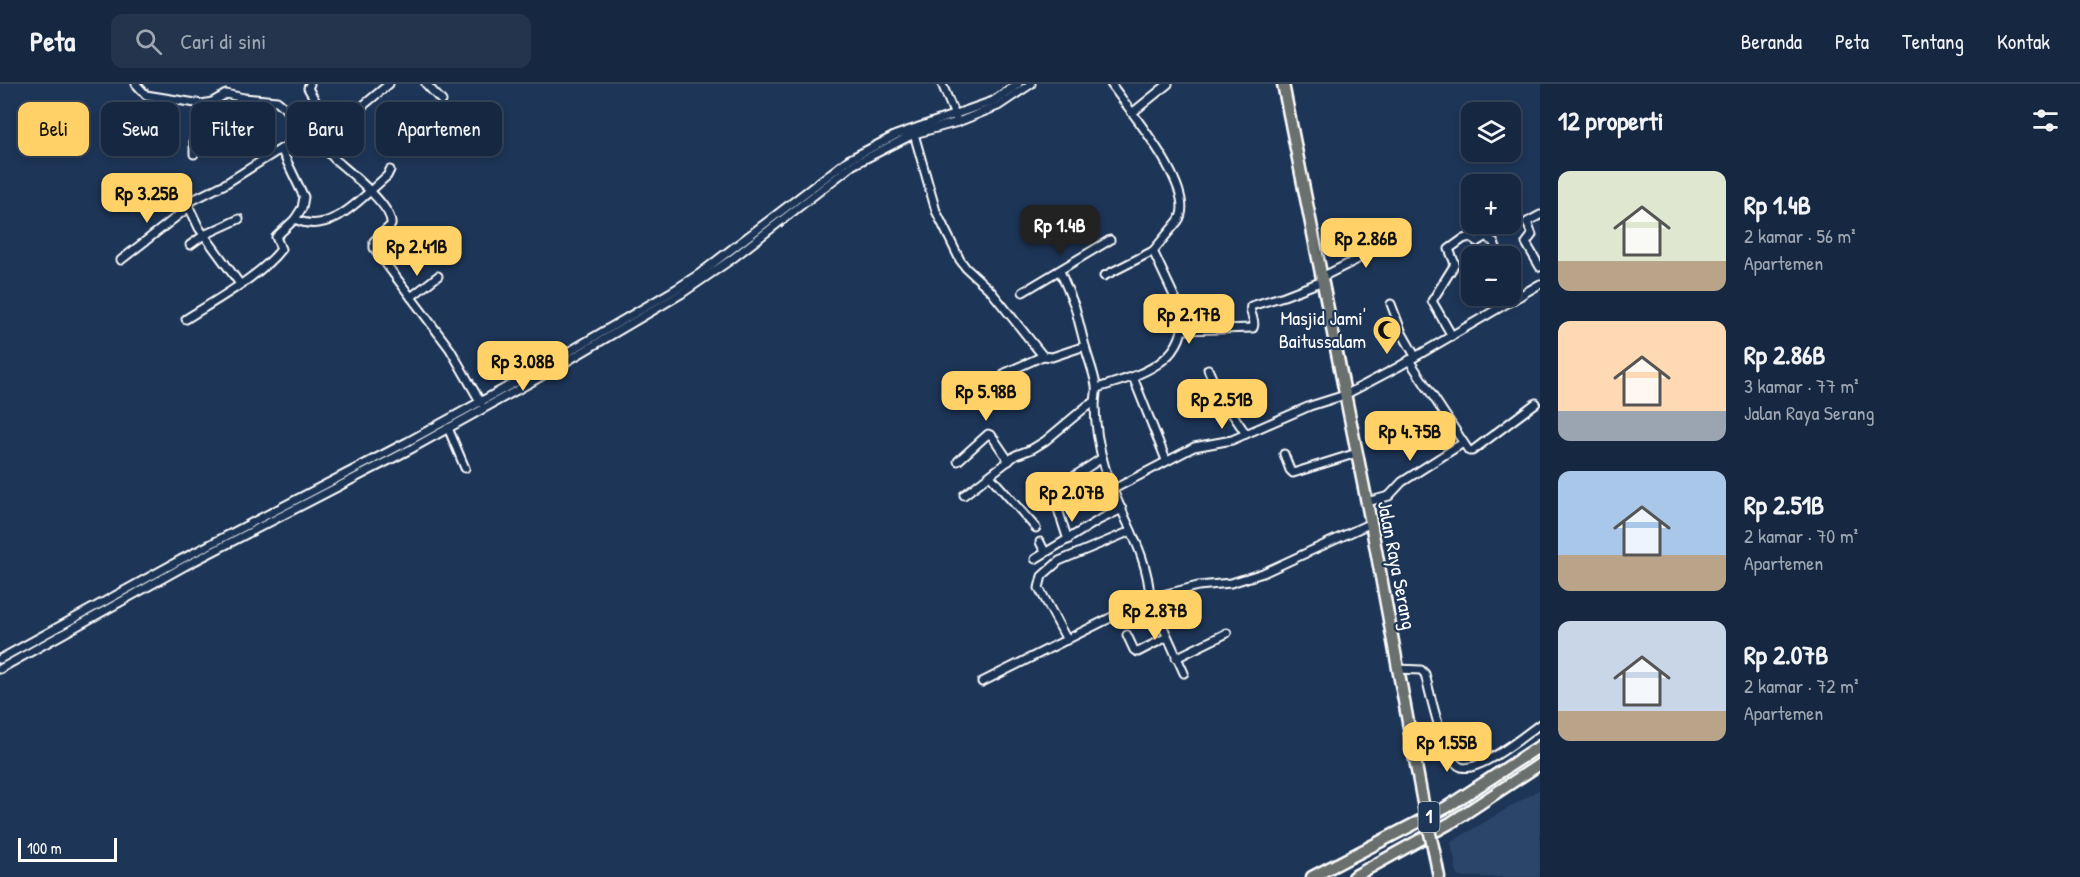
<!DOCTYPE html>
<html lang="id">
<head>
<meta charset="utf-8">
<style>
  :root { --surface:#162841; --page:#23344c; --text:#f1f3f6; --muted:#9ea6b1; --line:#35445a; --accent:#ffd166 }
  body { margin:0; font-family:"Patrick Hand",sans-serif; background:var(--page); color:var(--text); height:100vh; display:flex; flex-direction:column; font-size:22px; white-space:nowrap }
  * { box-sizing:border-box; margin:0 }
  p { font-size:20px; color:var(--muted) }
  .icon { flex:none; width:33px; height:33px; fill:none; stroke:currentColor; stroke-width:2; stroke-linecap:round; stroke-linejoin:round }
  .map { position:relative; flex:1; overflow:hidden }
  .panel { display:flex; flex-direction:column; background:var(--surface); width:540px }
  .panel>* { flex:none }
  .top-card { position:absolute; left:18px; top:18px; width:570px; height:54px; display:flex; gap:12px }
  .tools { position:absolute; left:1461px; top:18px; display:grid; gap:12px }
  .tools a { display:grid; place-items:center; width:60px; height:60px; border-radius:12px; background:var(--surface); box-shadow:0 3px 9px #0003,0 0 0 2px var(--line); font-size:30px }
  .scale { position:absolute; left:18px; bottom:15px; width:99px; box-sizing:border-box; padding-left:6px; border:3px solid #fff; border-top:0; font-size:16px; line-height:21px; white-space:nowrap; color:#fff; -webkit-text-stroke:4px #1d3557; paint-order:stroke }
  .price { position:absolute; translate:-50% -51px; padding:0 14px; border-radius:12px; background:var(--accent); color:#111; font-size:20px; line-height:39px; filter:drop-shadow(0 2px 3px #0008) }
  .price::after { content:''; position:absolute; left:50%; top:36px; width:18px; height:14px; margin-left:-9px; background:inherit; clip-path:polygon(0 0,100% 0,50% 100%) }
  .price.on { background:#222; color:#fff }
  ul { padding:0; list-style:none }
  li { display:flex; align-items:center; gap:18px; height:150px; padding:0 18px }
  li span { display:grid; place-items:center; flex:none; width:168px; height:120px; border-radius:12px; color:#555 }
  li>.icon { margin-inline-start:auto }
  span .icon { width:72px; height:72px; fill:#fffc; stroke-width:1 }
  li b { font-size:26px }
  h2 { display:flex; justify-content:space-between; align-items:center; height:72px; padding:0 18px; font-size:26px }
  .pill { padding:0 21px; border-radius:12px; background:var(--surface); box-shadow:0 3px 9px #0003,0 0 0 2px var(--line); font-size:21px; line-height:54px }
  .pill.on { background:var(--accent); color:#111 }
  header { display:flex; align-items:center; gap:36px; box-sizing:border-box; height:84px; padding:0 30px; background:var(--surface); border-bottom:2px solid var(--line) }
  header strong { font-size:28px }
  nav { display:flex; gap:33px; margin-inline-start:auto; font-size:21px }
  .search { width:420px; height:54px; background:var(--page); display:flex; align-items:center; gap:15px; box-sizing:border-box; padding:0 21px; border-radius:12px; color:var(--muted); font-size:22px }
  main { display:flex; flex:1; min-height:0 }
  .map>svg:first-child { display:block }
</style>
</head>
<body>
<header>
<strong>Peta</strong>
<div class="search"><svg class="icon" aria-label="search" viewBox="0 0 24 24"><circle cx="10" cy="10" r="6"/><path d="M15 15l6 6"/></svg>Cari di sini</div>
<nav><a>Beranda</a><a>Peta</a><a>Tentang</a><a>Kontak</a></nav>
</header>
<main>
<div class="map">
<svg width="1540" height="793" viewBox="0 0 1540 793">
  <rect width="100%" height="100%" fill="#1d3557"/>
  <filter id="ink" filterUnits="userSpaceOnUse"><feTurbulence type="fractalNoise" baseFrequency=".0167" numOctaves="2"/><feDisplacementMap in="SourceGraphic" scale="12" xChannelSelector="R" yChannelSelector="G"/><feConvolveMatrix kernelMatrix="1 2 1 2 8 2 1 2 1" color-interpolation-filters="sRGB"/></filter>
  <g filter="url(#ink)">
    <!-- built -->
    <path fill="#2c4468" d="M1540 705V793H1458L1451 758Z"/>
    <g fill="none" stroke-linecap="round" stroke-linejoin="round">
      <!-- minor casing -->
      <g stroke="#fff" stroke-width="11">
        <g id="minor">
          <path d="M136 0 146 11 202 20 212 18 226 10 244 14 277 17 283 22 306 51 274 69 225 100 191 117 189 123 199 144 240 200"/>
          <path d="M310 0 308 4 329 41"/>
          <path d="M426 0 442 17"/>
          <path d="M942 0 956 34"/>
          <path d="M1132 29 1168 0"/>
          <path d="M313 49C321 58 328 70 338 78 351 89 394 124 391 141L374 157V164L450 265 481 319"/>
          <path d="M311 50 359 25 389 0"/>
          <path d="M914 50 936 127 960 176 966 184 990 206 1043 272 1052 273 1085 262C1088 275 1094 288 1096 302 1097 308 1095 314 1095 320 1095 341 1099 364 1105 384 1118 428 1148 467 1150 514L1184 589"/>
          <path d="M281 65 304 113 302 124 295 135"/>
          <path d="M194 70V56L207 46 202 20"/>
          <path d="M175 96 191 117"/>
          <path d="M1540 131 1527 138 1532 151 1526 159 1540 183"/>
          <path d="M190 161 204 151 239 135"/>
          <path d="M121 176 189 123"/>
          <path d="M1060 187 1075 223 1085 262"/>
          <path d="M1104 192 1153 167 1178 137C1199 108 1129 26 1111 0"/>
          <path d="M1322 193 1356 176 1394 151"/>
          <path d="M1510 193 1520 212"/>
          <path d="M1023 208 1110 156"/>
          <path d="M411 213 438 192"/>
          <path d="M1391 220 1402 249 1415 272"/>
          <path d="M186 235C214 217 262 191 281 165L276 153 295 135C330 153 362 113 387 92L390 86"/>
          <path d="M1183 246 1253 244C1257 236 1248 229 1251 222L1284 212 1323 197"/>
          <path d="M1452 252 1432 217 1455 180 1449 165 1463 155 1470 153 1477 158 1487 152 1494 159 1500 172"/>
          <path d="M1409 276 1469 367H1472L1536 319"/>
          <path d="M1208 285 1219 310 1246 350"/>
          <path d="M1133 293 1166 376"/>
          <path d="M1097 304C1134 293 1186 280 1183 231L1153 167"/>
          <path d="M1005 322 997 305 1005 289 1043 272"/>
          <path d="M448 344 465 384"/>
          <path d="M1284 370 1290 386 1293 389 1357 369"/>
          <path d="M958 377 988 350 992 352 1009 377"/>
          <path d="M990 392 1036 444"/>
          <path d="M1112 406 1194 363 1232 356 1310 322 1345 311 1398 283 1540 200"/>
          <path d="M964 411 1016 371 1032 365 1045 357 1087 322 1095 318"/>
          <path d="M1367 418 1389 412 1402 398 1463 359"/>
          <path d="M1068 456 1053 410V406L1102 374"/>
          <path d="M1040 458 1045 468"/>
          <path d="M1035 475 1099 436 1122 425"/>
          <path d="M1127 551 1134 566 1138 568 1167 553"/>
          <path d="M1067 556 1039 504 1042 492 1059 477 1131 447"/>
          <path d="M1176 574 1227 549"/>
          <path d="M0 575 180 476 407 358 529 291 676 205 699 190 848 76 896 51 993 17 1018 0"/>
          <path d="M0 585 185 482 411 365 535 296 681 210 732 175 853 81 914 50 958 38 998 22 1031 0"/>
          <path d="M1398 585 1421 586 1425 590C1430 608 1444 678 1461 683 1479 689 1525 651 1540 640"/>
          <path d="M982 598 1150 514 1198 502 1231 499 1263 489 1371 439"/>
        </g>
      </g>
      <!-- highway casing -->
      <g stroke="#fff" stroke-width="15">
        <g id="highway">
          <path d="M1283 0 1371 439 1423 719"/>
          <path d="M1434 767 1439 793"/>
          <path d="M1312 793 1447 723 1540 662"/>
          <path d="M1353 793 1452 738 1540 680"/>
        </g>
      </g>
      <!-- minor -->
      <use href="#minor" stroke="#1d3557" stroke-width="7"/>
      <!-- highway -->
      <use href="#highway" stroke="#6b706d" stroke-width="10"/>
      <!-- highway-bridge casing -->
      <g stroke="#fff" stroke-width="15" stroke-linecap="butt">
        <path id="highway-bridge" d="M1423 719 1434 767"/>
      </g>
      <!-- highway-bridge -->
      <use href="#highway-bridge" stroke="#6b706d" stroke-width="10"/>
    </g>
  </g>
  <!-- icons -->
  <defs>
    <g id="mosque-pin" transform="scale(1.5)"><path d="M0 17L-7.5 6A9.5 9.5 0 1 1 7.5 6Z" fill="#ffd166" stroke="#1d3557"/><path d="M3.5-4.9A6 6 0 1 0 3.5 4.9A5 5 0 1 1 3.5-4.9Z" fill="#111"/></g>
  </defs>
  <g fill-rule="evenodd">
    <use href="#mosque-pin" x="1387" y="246"/>
  </g>
  <g text-anchor="middle" stroke-width="4.5" stroke-linejoin="round" paint-order="stroke">
    <!-- shield labels -->
    <rect fill="#1d3557" stroke="#bbc2cd" stroke-width="1.5" x="1418.5" y="718" width="21" height="30" rx="4.5"/>
    <g font-size="18" font-weight="bold" fill="#fff">
      <text x="1429" y="739">1</text>
    </g>
    <!-- poi labels -->
    <g font-size="20" fill="#fff" stroke="#1d3557" text-anchor="end">
      <text x="1366" y="241">Masjid Jami'<tspan x="1366" dy="23">Baitussalam</tspan></text>
    </g>
    <!-- street labels -->
    <g font-size="20" fill="#fff" stroke="#1d3557">
      <text transform="translate(1397 481) rotate(79)" y="7">Jalan Raya Serang</text>
    </g>
  </g>
</svg>
<div class="tools">
<a><svg class="icon" aria-label="layers" viewBox="0 0 24 24"><path d="M12 4l9 5-9 5-9-5zM3 14l9 5 9-5"/></svg></a>
<a>+</a>
<a>−</a>
</div>
<div class="scale">100 m</div>
<b class="price" style="left:147px;top:140px">Rp 3.25B</b>
<b class="price on" style="left:1060px;top:172px">Rp 1.4B</b>
<b class="price" style="left:1366px;top:185px">Rp 2.86B</b>
<b class="price" style="left:417px;top:193px">Rp 2.41B</b>
<b class="price" style="left:1189px;top:261px">Rp 2.17B</b>
<b class="price" style="left:523px;top:308px">Rp 3.08B</b>
<b class="price" style="left:986px;top:338px">Rp 5.98B</b>
<b class="price" style="left:1222px;top:346px">Rp 2.51B</b>
<b class="price" style="left:1410px;top:378px">Rp 4.75B</b>
<b class="price" style="left:1072px;top:439px">Rp 2.07B</b>
<b class="price" style="left:1155px;top:557px">Rp 2.87B</b>
<b class="price" style="left:1447px;top:689px">Rp 1.55B</b>
<div class="top-card">
<a class="pill on">Beli</a>
<a class="pill">Sewa</a>
<a class="pill">Filter</a>
<a class="pill">Baru</a>
<a class="pill">Apartemen</a>
</div>
</div>
<section class="panel">
<h2>12 properti<svg class="icon" aria-label="filters" viewBox="0 0 24 24"><path d="M4 7h16M4 17h16"/><circle cx="9" cy="7" r="2"/><circle cx="15" cy="17" r="2"/></svg></h2>
<ul>
<li><span style="background:linear-gradient(#dfe7d0 75%,#b9a48a 0)"><svg class="icon" aria-label="home" viewBox="0 0 24 24"><path d="M3 11l9-7 9 7M6 9v11h12V9"/></svg></span><div><b>Rp 1.4B</b><p>2 kamar · 56 m²</p><p>Apartemen</p></div></li>
<li><span style="background:linear-gradient(#ffd9b3 75%,#9aa5b1 0)"><svg class="icon" aria-label="home" viewBox="0 0 24 24"><path d="M3 11l9-7 9 7M6 9v11h12V9"/></svg></span><div><b>Rp 2.86B</b><p>3 kamar · 77 m²</p><p>Jalan Raya Serang</p></div></li>
<li><span style="background:linear-gradient(#a9c7e8 70%,#b9a48a 0)"><svg class="icon" aria-label="home" viewBox="0 0 24 24"><path d="M3 11l9-7 9 7M6 9v11h12V9"/></svg></span><div><b>Rp 2.51B</b><p>2 kamar · 70 m²</p><p>Apartemen</p></div></li>
<li><span style="background:linear-gradient(#c9d6e8 75%,#b9a48a 0)"><svg class="icon" aria-label="home" viewBox="0 0 24 24"><path d="M3 11l9-7 9 7M6 9v11h12V9"/></svg></span><div><b>Rp 2.07B</b><p>2 kamar · 72 m²</p><p>Apartemen</p></div></li>
</ul>
</section>
</main>
</body>
</html>
